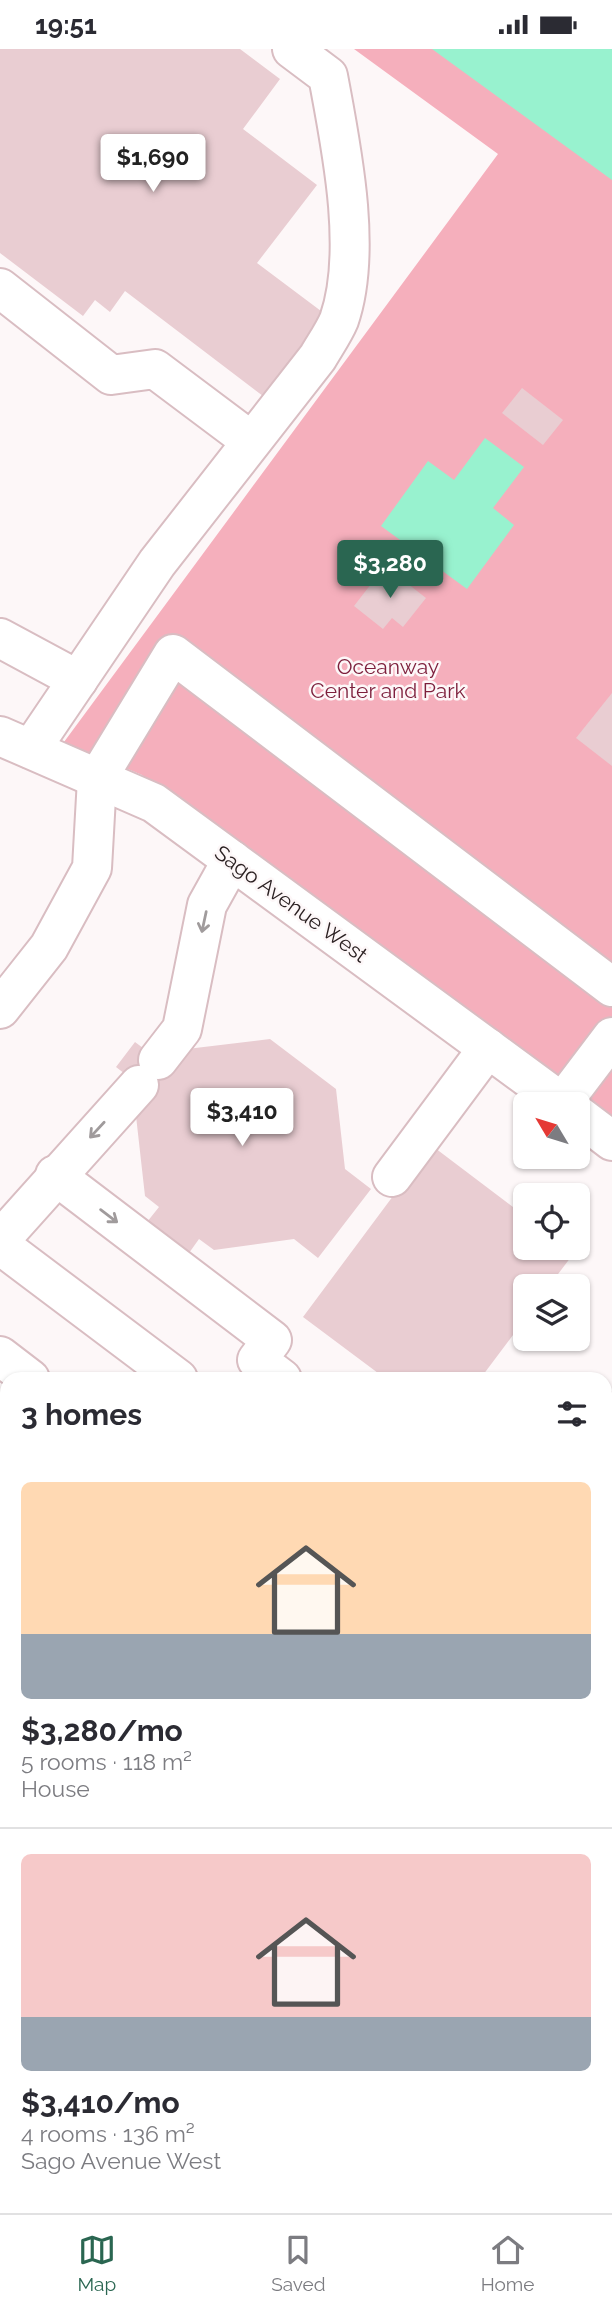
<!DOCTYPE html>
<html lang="en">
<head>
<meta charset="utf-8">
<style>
  :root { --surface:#fff; --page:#f2f2f3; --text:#2b2b33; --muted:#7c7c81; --line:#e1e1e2; --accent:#2a6651 }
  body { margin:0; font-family:Raleway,sans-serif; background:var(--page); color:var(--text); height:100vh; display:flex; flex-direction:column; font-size:26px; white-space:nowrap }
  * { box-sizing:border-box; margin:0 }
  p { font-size:23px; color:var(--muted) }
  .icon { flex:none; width:38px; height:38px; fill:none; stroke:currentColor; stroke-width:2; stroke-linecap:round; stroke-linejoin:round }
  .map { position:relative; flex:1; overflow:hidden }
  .side { position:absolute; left:0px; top:1323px; width:612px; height:842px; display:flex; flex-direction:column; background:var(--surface); border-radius:21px 21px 0 0; box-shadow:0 2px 5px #0004 }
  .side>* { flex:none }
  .needle { width:46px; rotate:308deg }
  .tools { position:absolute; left:513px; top:1043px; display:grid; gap:14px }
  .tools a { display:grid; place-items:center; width:77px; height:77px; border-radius:10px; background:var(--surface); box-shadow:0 2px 5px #0004; font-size:35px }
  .price { position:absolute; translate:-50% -60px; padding:0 16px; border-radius:7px; background:#fff; color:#222; font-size:23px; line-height:46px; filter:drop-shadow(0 2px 4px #0008) }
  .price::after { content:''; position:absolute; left:50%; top:42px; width:21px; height:16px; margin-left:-10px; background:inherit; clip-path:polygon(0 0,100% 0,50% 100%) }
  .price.selected { background:var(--accent); color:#fff }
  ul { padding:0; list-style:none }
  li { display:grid; align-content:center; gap:14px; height:371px; padding:0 21px }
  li+li { border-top:2px solid var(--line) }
  li span { display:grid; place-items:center; height:217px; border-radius:10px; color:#555 }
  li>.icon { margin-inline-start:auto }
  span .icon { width:126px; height:126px; fill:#fffc; stroke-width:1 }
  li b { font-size:30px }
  h2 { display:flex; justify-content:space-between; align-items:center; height:84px; padding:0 21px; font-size:30px }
  .status { display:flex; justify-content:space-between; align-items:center; height:49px; padding:0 35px; background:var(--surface); direction:ltr }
  .status svg { height:19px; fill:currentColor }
  .menu { display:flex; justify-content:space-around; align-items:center; height:98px; border-top:2px solid var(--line); background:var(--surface); font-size:19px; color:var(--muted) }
  .menu a { display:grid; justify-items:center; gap:4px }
  .menu .selected { color:var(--accent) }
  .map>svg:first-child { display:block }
</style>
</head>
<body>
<div class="status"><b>19:51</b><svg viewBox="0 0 49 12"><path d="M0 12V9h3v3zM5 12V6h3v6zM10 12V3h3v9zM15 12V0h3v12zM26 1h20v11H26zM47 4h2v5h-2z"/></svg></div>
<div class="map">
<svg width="612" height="2164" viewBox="0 0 612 2164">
  <rect width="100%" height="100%" fill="#fdf7f8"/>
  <!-- green -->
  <path fill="#f5afbc" d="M354 0H612V1077L142 726 64 693 498 105Z"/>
  <!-- water -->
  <g fill="#98f2cf">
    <path d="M432 0H612V131Z"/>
    <path d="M485 389 524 418 493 459 514 476 467 540 381 477 428 412 454 431Z"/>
    <path d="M606 1704 612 1706V2056L606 2055Z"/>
  </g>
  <!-- building -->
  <g fill="#e9cdd2">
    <path d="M0 0H240L280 30 243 80 317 136 257 214 325 265 263 347 125 242 110 263 95 251 83 267 0 204Z"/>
    <path d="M522 339 563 371 543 396 502 364Z"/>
    <path d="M385 517 426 549 403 578 392 569 383 580 354 557Z"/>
    <path d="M612 644V717L576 689Z"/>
    <path d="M270 990 336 1040 345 1120 371 1140 318 1209 294 1190 214 1201 199 1190 189 1204 147 1173 159 1158 145 1147 136 1067 152 1046 116 1018 135 993 171 1020 187 1000Z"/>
    <path d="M431 1096 525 1167V1199H567L574 1204 549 1237H525V1270L480 1330H386L303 1268Z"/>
  </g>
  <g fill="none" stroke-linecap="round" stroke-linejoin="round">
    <!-- minor casing -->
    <g stroke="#d9bdc2" stroke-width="42">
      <g id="minor">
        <path d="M0 239 111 326 155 320 251 392"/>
        <path d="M0 589 78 631"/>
        <path d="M0 687 154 754 564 1055"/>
        <path d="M31 700 157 514 318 308C325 296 334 283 339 271 363 202 341 97 328 27L292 0"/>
        <path d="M0 960 49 898 92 819 97 730 173 605 612 938"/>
        <path d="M158 1011 182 980 207 856 232 811"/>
        <path d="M562 1054 612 988"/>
        <path d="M578 1066 612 1092"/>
        <path d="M55 1126 272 1291 257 1311 282 1330"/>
        <path d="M392 1128 488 999"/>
        <path d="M0 1191 139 1036"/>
        <path d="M0 1196 178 1330"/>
        <path d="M0 1307 30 1330"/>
        <path d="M606 1364 612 1363"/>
      </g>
    </g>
    <!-- major casing -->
    <g stroke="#3f7a65" stroke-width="42">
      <g id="major">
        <path d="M0 1942 7 1951"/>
        <path d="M189 2158 195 2164"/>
      </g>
    </g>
    <!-- highway casing -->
    <g stroke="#3f7a65" stroke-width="42">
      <g id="highway">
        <path d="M606 1420H612"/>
        <path d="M606 1556 612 1557"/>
        <path d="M0 1638 7 1636"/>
        <path d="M0 1726 7 1720"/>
        <path d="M0 1842 7 1837"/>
        <path d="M270 2158 273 2164"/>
      </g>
    </g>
    <!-- minor -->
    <use href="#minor" stroke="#fff" stroke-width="38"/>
    <!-- major -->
    <use href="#major" stroke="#92ccb8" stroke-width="38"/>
    <!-- highway -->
    <use href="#highway" stroke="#4aaa89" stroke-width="38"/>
    <!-- rail casing -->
    <g stroke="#43393a" stroke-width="8">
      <path id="rail" d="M0 2143 7 2153"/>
    </g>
    <!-- rail -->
    <use href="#rail" stroke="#fdf7f8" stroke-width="5" stroke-dasharray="16" stroke-linecap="butt"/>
  </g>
  <!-- one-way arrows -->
  <defs><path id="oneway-shaft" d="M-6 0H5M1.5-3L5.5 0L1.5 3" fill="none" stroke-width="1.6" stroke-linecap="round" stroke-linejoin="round" transform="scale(1.75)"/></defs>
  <g stroke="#a09b9c">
    <use href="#oneway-shaft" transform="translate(204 873) rotate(102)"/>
    <use href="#oneway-shaft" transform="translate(97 1081) rotate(133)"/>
    <use href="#oneway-shaft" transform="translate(109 1167) rotate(37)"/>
  </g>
  <g text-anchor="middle" stroke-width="5" stroke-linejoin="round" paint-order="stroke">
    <!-- park labels -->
    <g font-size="21" fill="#7d1f3c" stroke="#fdf7f8">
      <text x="388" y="625">Oceanway<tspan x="388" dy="24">Center and Park</tspan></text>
    </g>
    <!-- street labels -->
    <g font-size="21" fill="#2b2122" stroke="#fdf7f8">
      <text transform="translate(291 855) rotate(36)" y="7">Sago Avenue West</text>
    </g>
  </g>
</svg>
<div class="tools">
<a><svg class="needle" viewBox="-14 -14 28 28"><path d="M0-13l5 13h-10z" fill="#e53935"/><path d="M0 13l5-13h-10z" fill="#7c7c81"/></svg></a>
<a><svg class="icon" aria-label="locate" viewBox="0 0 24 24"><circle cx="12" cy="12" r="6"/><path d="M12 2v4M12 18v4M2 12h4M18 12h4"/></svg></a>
<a><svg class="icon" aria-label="layers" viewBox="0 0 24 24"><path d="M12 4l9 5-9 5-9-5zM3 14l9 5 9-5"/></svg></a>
</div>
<b class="price" style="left:153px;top:145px">$1,690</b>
<b class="price selected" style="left:390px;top:551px">$3,280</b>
<b class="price" style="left:242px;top:1099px">$3,410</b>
<section class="side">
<h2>3 homes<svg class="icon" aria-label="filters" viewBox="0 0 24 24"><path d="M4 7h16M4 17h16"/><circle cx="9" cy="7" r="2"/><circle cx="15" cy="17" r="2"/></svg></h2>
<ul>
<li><span style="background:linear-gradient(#ffd9b3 70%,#9aa5b1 0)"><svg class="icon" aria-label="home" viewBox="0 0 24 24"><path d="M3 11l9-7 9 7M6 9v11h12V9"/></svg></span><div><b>$3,280/mo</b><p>5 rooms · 118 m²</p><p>House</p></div></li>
<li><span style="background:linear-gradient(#f6c9c9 75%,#9aa5b1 0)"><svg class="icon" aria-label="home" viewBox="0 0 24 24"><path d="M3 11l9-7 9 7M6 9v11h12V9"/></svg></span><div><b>$3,410/mo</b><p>4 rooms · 136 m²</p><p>Sago Avenue West</p></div></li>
</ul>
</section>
</div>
<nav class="menu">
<a class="selected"><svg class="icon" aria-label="map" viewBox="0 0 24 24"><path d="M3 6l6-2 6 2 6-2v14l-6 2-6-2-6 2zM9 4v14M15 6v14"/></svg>Map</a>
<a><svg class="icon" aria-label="saved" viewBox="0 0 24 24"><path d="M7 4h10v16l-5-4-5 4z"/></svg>Saved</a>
<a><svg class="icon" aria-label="home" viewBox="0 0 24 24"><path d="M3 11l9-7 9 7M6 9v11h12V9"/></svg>Home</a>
</nav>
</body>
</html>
